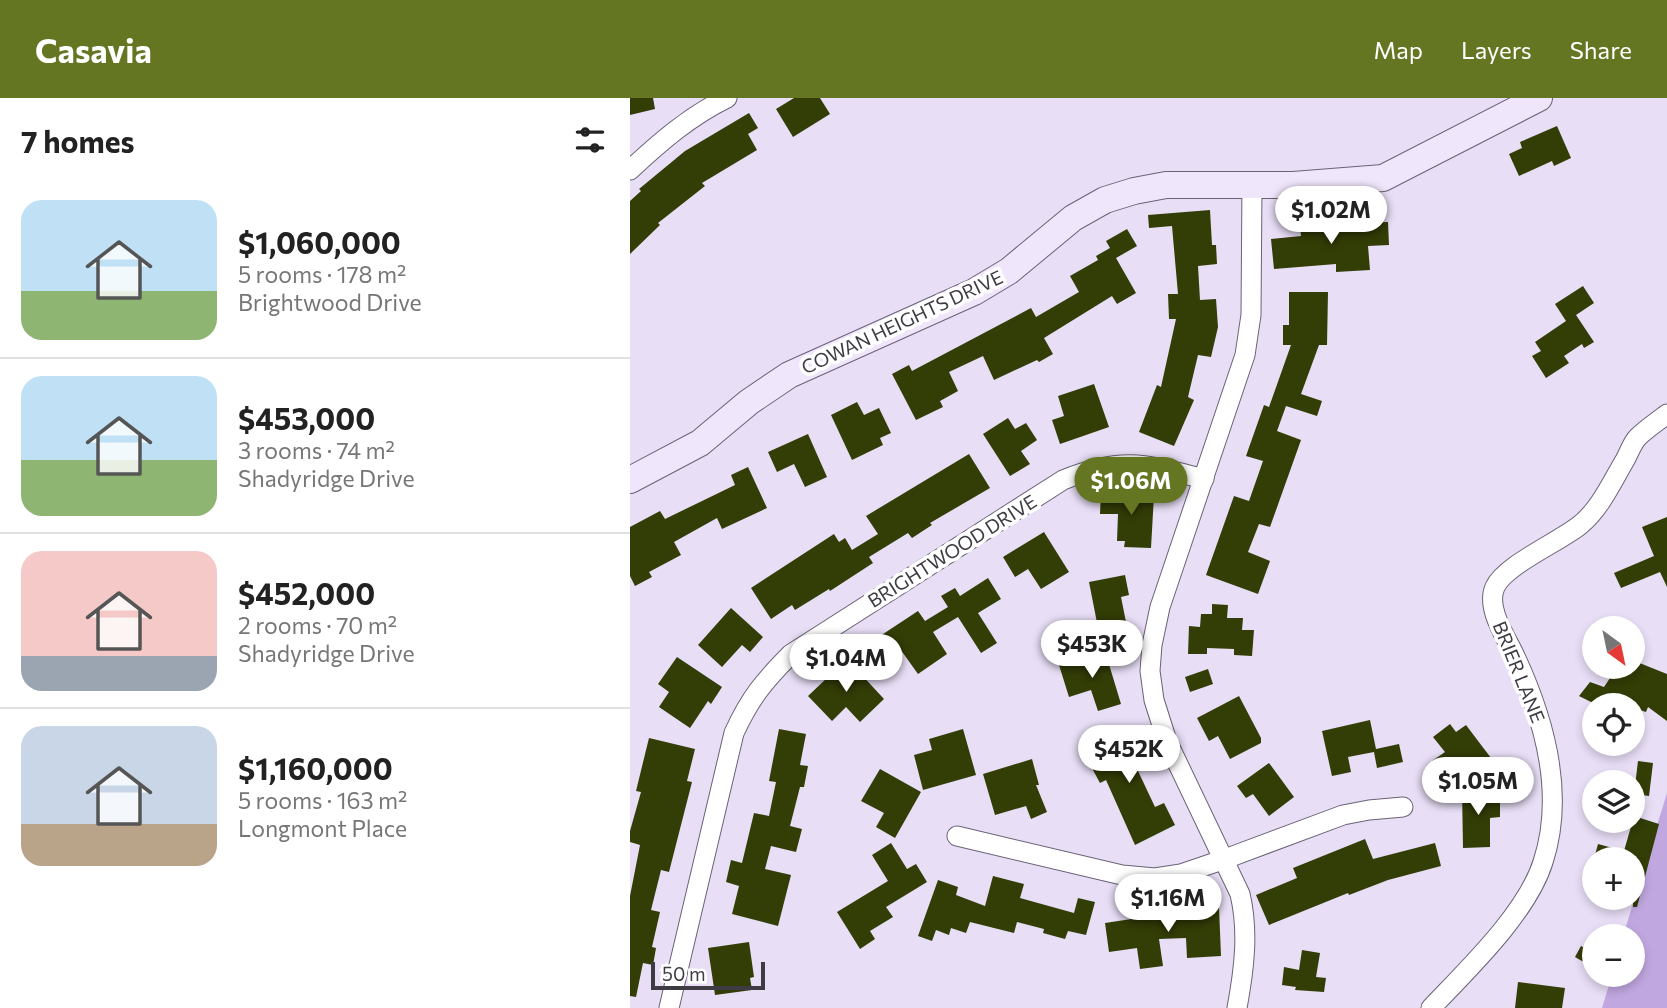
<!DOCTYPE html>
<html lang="en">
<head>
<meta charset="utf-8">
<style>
  :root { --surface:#fff; --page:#f6f6f6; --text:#222; --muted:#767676; --line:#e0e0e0; --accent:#657623 }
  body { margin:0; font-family:Commissioner,sans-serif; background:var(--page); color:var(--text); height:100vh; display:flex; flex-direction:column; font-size:26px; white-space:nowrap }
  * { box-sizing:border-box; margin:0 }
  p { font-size:23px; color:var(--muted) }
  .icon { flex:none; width:38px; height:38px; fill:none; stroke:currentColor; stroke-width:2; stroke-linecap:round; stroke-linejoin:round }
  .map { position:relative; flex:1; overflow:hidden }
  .drawer { display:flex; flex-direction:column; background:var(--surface); width:630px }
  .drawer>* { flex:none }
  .needle { width:46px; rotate:147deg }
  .fabs { position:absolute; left:952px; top:518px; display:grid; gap:14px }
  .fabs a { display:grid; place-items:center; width:63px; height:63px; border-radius:50%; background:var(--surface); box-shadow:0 4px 10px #0003; font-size:35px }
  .scale { position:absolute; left:21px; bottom:18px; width:114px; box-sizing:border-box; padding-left:7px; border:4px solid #3f3b44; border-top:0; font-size:19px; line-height:24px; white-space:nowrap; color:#3f3b44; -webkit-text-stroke:5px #fff; paint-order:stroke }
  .price { position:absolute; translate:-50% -60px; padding:0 16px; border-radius:24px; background:#fff; color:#222; font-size:23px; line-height:46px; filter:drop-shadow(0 2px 4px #0008) }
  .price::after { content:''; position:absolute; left:50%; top:42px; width:21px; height:16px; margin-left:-10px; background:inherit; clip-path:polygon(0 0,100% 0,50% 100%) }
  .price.selected { background:var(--accent); color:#fff }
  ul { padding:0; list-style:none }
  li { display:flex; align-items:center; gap:21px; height:175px; padding:0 21px }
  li+li { border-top:2px solid var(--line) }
  li span { display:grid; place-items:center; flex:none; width:196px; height:140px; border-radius:21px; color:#555 }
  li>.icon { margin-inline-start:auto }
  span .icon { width:84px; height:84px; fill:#fffc; stroke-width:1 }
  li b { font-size:30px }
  h2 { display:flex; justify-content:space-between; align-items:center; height:84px; padding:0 21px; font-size:30px }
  header { display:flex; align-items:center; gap:42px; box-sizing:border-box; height:98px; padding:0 35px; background:var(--accent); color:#fff }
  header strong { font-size:33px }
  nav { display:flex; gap:38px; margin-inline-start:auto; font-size:24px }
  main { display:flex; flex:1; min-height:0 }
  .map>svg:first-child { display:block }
</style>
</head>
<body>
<header>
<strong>Casavia</strong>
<nav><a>Map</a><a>Layers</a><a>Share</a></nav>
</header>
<main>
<section class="drawer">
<h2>7 homes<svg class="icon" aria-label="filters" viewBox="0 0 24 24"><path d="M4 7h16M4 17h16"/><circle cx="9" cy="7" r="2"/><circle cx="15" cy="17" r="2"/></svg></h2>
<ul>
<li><span style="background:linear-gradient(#bfe0f5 65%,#8fb573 0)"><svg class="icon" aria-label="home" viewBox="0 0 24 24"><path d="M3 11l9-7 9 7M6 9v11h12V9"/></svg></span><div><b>$1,060,000</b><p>5 rooms · 178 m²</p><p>Brightwood Drive</p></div></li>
<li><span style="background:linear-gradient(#bfe0f5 60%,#8fb573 0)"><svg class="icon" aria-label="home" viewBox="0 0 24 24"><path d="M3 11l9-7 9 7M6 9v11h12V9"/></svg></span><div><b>$453,000</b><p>3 rooms · 74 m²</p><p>Shadyridge Drive</p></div></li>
<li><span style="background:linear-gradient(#f6c9c9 75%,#9aa5b1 0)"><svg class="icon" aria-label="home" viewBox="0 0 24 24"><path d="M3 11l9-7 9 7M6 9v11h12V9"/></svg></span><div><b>$452,000</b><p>2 rooms · 70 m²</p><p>Shadyridge Drive</p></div></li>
<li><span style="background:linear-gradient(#c9d6e8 70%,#b9a48a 0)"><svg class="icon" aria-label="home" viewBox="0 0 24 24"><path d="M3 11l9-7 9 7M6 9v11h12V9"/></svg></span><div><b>$1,160,000</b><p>5 rooms · 163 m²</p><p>Longmont Place</p></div></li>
</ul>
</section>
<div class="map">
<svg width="1037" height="910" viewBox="0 0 1037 910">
  <rect width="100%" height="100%" fill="#e8def6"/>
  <!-- green -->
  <path fill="#c1a7e0" d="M1037 695V910H972L982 877H1003V838H993Z"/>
  <!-- building -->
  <g fill="#333d06">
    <path d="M0 0H23L25 11 0 17Z"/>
    <path d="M164 0H190L200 16 163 39 146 11Z"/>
    <path d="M119 15 128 30 118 36 127 52 72 85 75 88 28 125 30 127 0 156V103L11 93 9 91 55 53Z"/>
    <path d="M927 28 941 60 924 68 922 63 889 78 879 56 892 50 890 44Z"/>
    <path d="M580 112 582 147H586L587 166 568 168 570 202 586 201 588 229 581 259 568 257 558 299 564 302 544 348 509 334 527 287 531 289 546 221H539L538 196H548L542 128 519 130 518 117Z"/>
    <path d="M758 124 759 147 738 148 740 172 706 174V166L644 171 641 141 671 138 670 127Z"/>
    <path d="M497 131 507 148 486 160 506 195 487 206 482 198 414 240 423 256 409 264 407 262 364 282 353 258 319 274 328 293 310 303 313 309 286 322 262 276 279 267 282 273 401 210 406 219 449 194 440 178 468 162 466 158 480 150 476 143Z"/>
    <path d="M953 188 964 205 946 217 964 244 954 250 952 246 934 258 939 265 916 280 902 258 911 253 905 244 936 223 925 206Z"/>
    <path d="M659 194H698L697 247H689L671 296 692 303 687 318 656 308 647 333 671 342 640 429 629 426 618 454 640 463 628 496 576 477 604 398 619 403 633 363 616 358 634 307 639 309 661 247H653V227H659Z"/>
    <path d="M464 286 479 329 430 346 422 322 434 318 428 298Z"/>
    <path d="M227 304 234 317 249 310 261 335 250 340 253 347 222 362 201 317Z"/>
    <path d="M378 320 385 331 396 325 407 342 391 353 400 366 380 378 353 336Z"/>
    <path d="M178 336 197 379 175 389 164 366 147 374 138 354Z"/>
    <path d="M339 356 360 390 300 425 302 427 282 440 278 435 239 459 243 465 200 493 199 491 165 512 162 507 141 521 121 490 204 436 209 444 215 440 222 452 248 436 236 418Z"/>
    <path d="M118 369 137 410 92 431 87 420 44 444 51 457 19 474 22 479 5 488 0 478V429L30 413 35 421 105 387 101 377Z"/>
    <path d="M471 394 524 397 521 450 494 449 495 443H487L488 416H470Z"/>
    <path d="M1037 419V489L1030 474 991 490 984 475 1024 458 1012 429Z"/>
    <path d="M414 434 439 474 411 491 398 471 385 479 373 459Z"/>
    <path d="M495 477 499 497 491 499 497 529 469 535 459 484Z"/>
    <path d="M358 480 371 501 348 515 367 545 351 555 328 519 303 534 317 556 288 576 268 548 257 555 247 540 288 513 295 523 318 509 311 498 325 490 330 498Z"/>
    <path d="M582 506 598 507 597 520H613L612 532H624L622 558 604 557V551L577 550V556H558L559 528 570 529 571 516H582Z"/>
    <path d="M101 510 133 539 120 554 112 547 92 569 68 547Z"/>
    <path d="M475 553 491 606 468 613 461 592 439 599 429 567Z"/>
    <path d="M47 559 92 589 81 606 78 603 60 630 29 609 39 594 28 586Z"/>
    <path d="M217 561 254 601 230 624 216 609 202 623 178 598Z"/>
    <path d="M1007 564 1037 576V623L1018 609 1016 614 1003 610V607L983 603 980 607H967L949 598 960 584 974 589 984 574 1004 572Z"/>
    <path d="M578 571 583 586 560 594 555 579Z"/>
    <path d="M609 598 631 640V645L600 661 588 638 579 643 567 620Z"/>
    <path d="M740 622 746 651 769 646 773 664 747 670 744 654 718 659 721 674 702 678 692 633Z"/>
    <path d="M820 626 826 634 836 627 861 660 822 690 802 663 815 654 803 639Z"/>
    <path d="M483 629 492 647 505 640 519 667 508 673 525 709 534 705 545 727 505 747 476 682 470 685 456 659 468 653 461 640Z"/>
    <path d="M149 631 176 636 170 667 178 668 174 689H170L160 728 172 731 166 754 141 748 135 771 161 777 148 828 102 816 109 788 96 784 101 762 112 765 124 715 139 718 146 684 139 683Z"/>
    <path d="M333 631 346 677 293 692 284 657 302 652 299 641Z"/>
    <path d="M19 640 65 651 57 683 62 684 51 727 39 774 31 772 21 812 30 814 22 849 26 850 23 867 13 865 6 899 0 898V798L10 747 0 744V733L11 694 6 693Z"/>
    <path d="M402 661 409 687H406L417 714 401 721 396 708 365 717 353 676Z"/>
    <path d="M1008 663 1023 665 1019 698 1004 696Z"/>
    <path d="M639 665 664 699 639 718 623 696 616 700 607 688Z"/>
    <path d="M250 671 291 694 265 740 246 729 254 715 231 703Z"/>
    <path d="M858 690V701H870V719L860 720V749L833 750 832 691Z"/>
    <path d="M1004 718 1029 726 1007 809H1003V761H964L968 746 994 753Z"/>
    <path d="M735 741 743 761 805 745 811 768 758 782 719 797 718 795 639 827 626 797 667 780 663 770Z"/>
    <path d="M261 745 277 771 286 766 297 784 256 809 263 819 240 833 245 841 230 851 207 814 258 783 242 757Z"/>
    <path d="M363 778 394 786 390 800 444 815 448 800 465 804 456 837 438 833 435 841 413 835 414 831 387 824 384 835 340 824 336 835 321 830 319 837 306 832 302 843 288 838 308 782 328 789 326 797 355 808Z"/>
    <path d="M589 809 591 858 557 860 556 840 529 841 533 868 510 871 507 850 479 854 475 825 541 815 540 812Z"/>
    <path d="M119 844 124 879 120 880 122 892 85 897 78 850Z"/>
    <path d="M951 848 964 856V870L945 859Z"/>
    <path d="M672 852 690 855 686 879 696 880 694 894 665 892 666 889 652 887 654 869 669 872Z"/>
    <path d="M888 884 935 890 932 910H885Z"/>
  </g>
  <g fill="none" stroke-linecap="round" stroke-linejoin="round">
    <!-- street casing -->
    <g stroke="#6b6276" stroke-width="21">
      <g id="street">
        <path d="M0 72C30 44 60 18 97 0"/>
        <path d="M327 738 492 777 525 780 551 776 595 761 713 717 739 712 773 709"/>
        <path d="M39 910 104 635C120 600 134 583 161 556L433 382C492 358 515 366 574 381"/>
        <path d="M607 910C614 872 619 834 610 796L537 643 524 602 520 573 522 547 530 509 615 257 621 217 622 86"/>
        <path d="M801 910C838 871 897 815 913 764 936 694 913 617 883 554 874 536 856 509 865 489 875 467 929 444 950 427 970 411 982 384 995 362 999 355 1002 345 1008 339 1016 331 1028 323 1037 316"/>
      </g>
    </g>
    <!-- secondary casing -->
    <g stroke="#6b6276" stroke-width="28">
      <path id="secondary" d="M0 382 70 345 119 304 159 277 344 194 379 173 443 120 475 102 504 93 536 87H663L753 80 909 0"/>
    </g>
    <!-- street -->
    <use href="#street" stroke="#fff" stroke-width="19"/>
    <!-- secondary -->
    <use href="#secondary" stroke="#f0e6fb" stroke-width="26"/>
  </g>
  <g text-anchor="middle" stroke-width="7" stroke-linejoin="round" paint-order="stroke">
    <!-- street labels -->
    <g font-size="19" fill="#3f3b44" stroke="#fff">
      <text transform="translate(272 224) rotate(-25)" y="7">COWAN HEIGHTS DRIVE</text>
      <text transform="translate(322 453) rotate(-32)" y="7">BRIGHTWOOD DRIVE</text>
      <text transform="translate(889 574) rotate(68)" y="7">BRIER LANE</text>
    </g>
  </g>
</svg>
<div class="fabs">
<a><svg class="needle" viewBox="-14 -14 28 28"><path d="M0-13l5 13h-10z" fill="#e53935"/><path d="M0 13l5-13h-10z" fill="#767676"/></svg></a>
<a><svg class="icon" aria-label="locate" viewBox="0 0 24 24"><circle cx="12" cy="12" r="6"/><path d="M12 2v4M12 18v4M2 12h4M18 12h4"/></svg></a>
<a><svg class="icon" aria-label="layers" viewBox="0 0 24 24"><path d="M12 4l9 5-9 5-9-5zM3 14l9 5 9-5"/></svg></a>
<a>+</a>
<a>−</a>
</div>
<div class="scale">50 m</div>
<b class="price" style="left:701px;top:148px">$1.02M</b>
<b class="price selected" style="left:501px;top:419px">$1.06M</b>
<b class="price" style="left:462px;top:582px">$453K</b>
<b class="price" style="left:216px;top:596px">$1.04M</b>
<b class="price" style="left:499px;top:687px">$452K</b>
<b class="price" style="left:848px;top:719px">$1.05M</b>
<b class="price" style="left:538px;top:836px">$1.16M</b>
</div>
</main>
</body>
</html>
